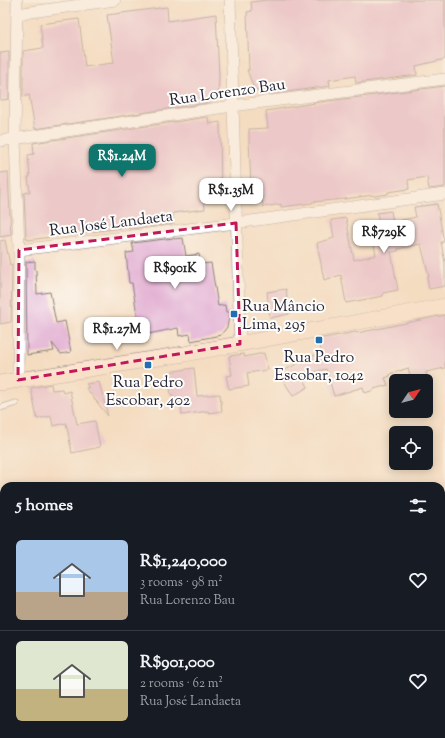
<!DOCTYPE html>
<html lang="en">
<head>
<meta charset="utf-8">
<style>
  :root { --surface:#171b24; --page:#20242c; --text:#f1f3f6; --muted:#9ea1a6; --line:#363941; --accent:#0f766e }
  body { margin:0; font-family:"Sorts Mill Goudy",serif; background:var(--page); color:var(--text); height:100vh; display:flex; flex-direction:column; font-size:15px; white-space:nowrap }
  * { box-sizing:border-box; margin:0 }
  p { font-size:13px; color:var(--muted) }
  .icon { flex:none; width:22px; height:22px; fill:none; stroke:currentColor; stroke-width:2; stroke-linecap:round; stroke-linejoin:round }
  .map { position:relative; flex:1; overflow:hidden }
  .details { position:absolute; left:0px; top:482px; width:445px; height:256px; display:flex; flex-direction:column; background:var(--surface); border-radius:12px 12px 0 0; box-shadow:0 2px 10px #0003 }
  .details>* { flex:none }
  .needle { width:26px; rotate:55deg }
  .tools { position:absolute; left:389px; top:374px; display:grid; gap:8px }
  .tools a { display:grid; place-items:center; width:44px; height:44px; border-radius:6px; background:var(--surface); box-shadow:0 2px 10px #0003; font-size:20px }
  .price { position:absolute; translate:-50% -34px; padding:0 9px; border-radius:8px; background:#fff; color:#222; font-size:13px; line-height:26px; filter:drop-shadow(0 1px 2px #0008) }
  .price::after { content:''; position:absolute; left:50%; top:24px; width:12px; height:9px; margin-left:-6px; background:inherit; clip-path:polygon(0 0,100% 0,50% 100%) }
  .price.current { background:var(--accent); color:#fff }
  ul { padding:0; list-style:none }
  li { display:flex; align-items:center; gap:12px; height:100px; padding:0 16px }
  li+li { border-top:1px solid var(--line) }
  li span { display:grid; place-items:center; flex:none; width:112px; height:80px; border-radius:6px; color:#555 }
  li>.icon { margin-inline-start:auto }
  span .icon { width:48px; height:48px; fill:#fffc; stroke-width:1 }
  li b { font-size:17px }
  h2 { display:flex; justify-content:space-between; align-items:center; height:48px; padding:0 16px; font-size:17px }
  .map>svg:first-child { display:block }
</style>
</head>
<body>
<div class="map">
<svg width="445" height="738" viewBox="0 0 445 738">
  <rect width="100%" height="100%" fill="#fdfcf7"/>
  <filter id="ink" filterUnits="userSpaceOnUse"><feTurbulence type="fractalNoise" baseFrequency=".025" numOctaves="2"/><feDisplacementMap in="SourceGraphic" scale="8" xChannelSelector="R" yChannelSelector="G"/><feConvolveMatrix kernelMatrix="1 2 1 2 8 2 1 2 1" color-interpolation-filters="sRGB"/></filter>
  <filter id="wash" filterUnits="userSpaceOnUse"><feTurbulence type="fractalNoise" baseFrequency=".012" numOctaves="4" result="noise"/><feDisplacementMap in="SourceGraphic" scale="16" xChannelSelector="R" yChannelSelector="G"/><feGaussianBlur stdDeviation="0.9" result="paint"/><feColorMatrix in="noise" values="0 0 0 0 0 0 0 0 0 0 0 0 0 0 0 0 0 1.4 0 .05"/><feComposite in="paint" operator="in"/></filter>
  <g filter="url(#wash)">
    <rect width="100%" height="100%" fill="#f4dcc1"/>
    <g id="blocks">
      <!-- building -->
      <g fill="#e2afd2">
        <path d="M267 0H445V59L416 66 417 75 356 83 355 76 329 80 330 86 272 94 258 91 253 86 247 70H249L247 12 252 11 251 2Z"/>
        <path d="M167 7 168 21 216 14 219 75 218 98 206 100 207 103 35 129 29 95 23 97V51L43 48 40 24 79 19 85 67 105 64 114 63 107 15Z"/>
        <path d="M9 52V99L2 100H0V53Z"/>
        <path d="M445 86V187L429 189 427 177 408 180 409 189 388 192V194L374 196 373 195 344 199 312 202V203L281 207V204L263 207 262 195 258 196 257 186H251L249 140V129L268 128 266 111 315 103H313Z"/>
        <path d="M208 117 209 124 220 122 221 199 204 202 205 209 173 213V224L129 229V227L28 240 26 237 24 193 30 192 28 177H30L28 155 34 154 33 143Z"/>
        <path d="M8 172 11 235 0 237V173Z"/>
        <path d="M437 204 444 242H441L445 263V286L429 289 427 277H429L421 244 398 249V251L391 252 398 290 383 293V296L346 303 341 275 324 280 317 243 334 238 331 220 346 218 354 260 376 255 372 234H374V229L380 228 377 213 391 211 393 222 416 217 414 207Z"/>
        <path d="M174 238V239L183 238 186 256 199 254 201 264 211 263 218 306 225 305 226 312H230L227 327 221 335 191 341 190 334 179 336 178 328 148 334 146 320 138 321 132 283H129L126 253 134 252 132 243Z"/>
        <path d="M5 240 10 265 12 264 11 322 0 324V241Z"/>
        <path d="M35 261V270H36L37 294 50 292 56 323 65 321 71 352 61 354 52 343 54 351 27 355 26 262Z"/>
        <path d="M286 289 289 314 270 318 267 292Z"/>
        <path d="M445 315V368L426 372 428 381H412L408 368 390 374V376L385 378 388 385 374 389V390L365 393 363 387 334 396 326 369 302 375 308 387 293 396 279 373 303 361 302 359 322 353 318 339 356 332 357 333Z"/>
        <path d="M264 353 268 370 247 373 249 386 229 389 226 376 232 375 229 356 244 354V357Z"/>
        <path d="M194 368 197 396 220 394 222 411 209 413 208 411 182 415 181 404 174 405 173 396H171L168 372Z"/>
        <path d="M99 382 100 386 108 416 86 388 89 387 86 384Z"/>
        <path d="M51 384 52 390 62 389 63 393 70 391 77 424 95 421 100 447 72 453 66 423 53 426 51 416 37 419 31 388Z"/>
      </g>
    </g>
  </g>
  <g filter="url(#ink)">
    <use href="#blocks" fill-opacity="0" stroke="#8b7f7e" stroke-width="1"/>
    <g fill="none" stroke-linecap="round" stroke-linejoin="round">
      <!-- lane casing -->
      <g stroke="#8b7f7e" stroke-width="7">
        <path id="lane" d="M0 408 16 403"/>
      </g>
      <!-- street casing -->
      <g stroke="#8b7f7e" stroke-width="12">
        <g id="street">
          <path d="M17 0 15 138 19 250 18 380"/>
          <path d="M230 0 240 344"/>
          <path d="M17 14 115 0"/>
          <path d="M0 141 232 106 445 79"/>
          <path d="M19 250 236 223 445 194"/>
          <path d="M0 685 4 684"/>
          <path d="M441 699 445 698"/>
          <path d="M228 738 231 734"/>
        </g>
      </g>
      <!-- secondary casing -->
      <g stroke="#8b7f7e" stroke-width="16">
        <path id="secondary" d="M0 383 184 354 445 306"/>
      </g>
      <!-- lane -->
      <use href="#lane" stroke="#fff" stroke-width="5.5"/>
      <!-- street -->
      <use href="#street" stroke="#fff" stroke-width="11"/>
      <!-- secondary -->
      <use href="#secondary" stroke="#fde4d1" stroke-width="15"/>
    </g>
  </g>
  <!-- marked area -->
  <path d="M0 0H445V738H0ZM236 223 240 344 18 380 19 250Z" fill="#f4dcc1" fill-opacity=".55" fill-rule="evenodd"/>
  <path fill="none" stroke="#c2185b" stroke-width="3" stroke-dasharray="8 5" stroke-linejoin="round" d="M236 223 240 344 18 380 19 250Z"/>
  <!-- markers -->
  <g fill="#1f6fb2" stroke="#fdfcf7" stroke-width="1.5">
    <rect x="230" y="310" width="8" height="8" rx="2"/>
    <rect x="315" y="336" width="8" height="8" rx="2"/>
    <rect x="144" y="361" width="8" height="8" rx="2"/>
  </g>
  <g text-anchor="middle" stroke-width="4" stroke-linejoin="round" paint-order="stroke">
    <!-- street labels -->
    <g font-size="16" fill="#22223b" stroke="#fdfcf7">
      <text transform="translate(227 91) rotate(-8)" y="6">Rua Lorenzo Bau</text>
      <text transform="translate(111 222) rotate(-7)" y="6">Rua José Landaeta</text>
    </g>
    <!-- poi labels -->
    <g font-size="16" fill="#22223b" stroke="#fdfcf7">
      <text x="242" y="311" text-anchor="start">Rua Mâncio<tspan x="242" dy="18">Lima, 295</tspan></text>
      <text x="319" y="362">Rua Pedro<tspan x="319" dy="18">Escobar, 1042</tspan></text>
      <text x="148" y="387">Rua Pedro<tspan x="148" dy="18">Escobar, 402</tspan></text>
    </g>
  </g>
</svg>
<div class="tools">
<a><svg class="needle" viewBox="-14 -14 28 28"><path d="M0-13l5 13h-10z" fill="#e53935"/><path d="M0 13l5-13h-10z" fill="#9ea1a6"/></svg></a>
<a><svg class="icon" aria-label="locate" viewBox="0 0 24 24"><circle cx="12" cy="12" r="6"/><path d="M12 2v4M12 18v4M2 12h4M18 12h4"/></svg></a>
</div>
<b class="price current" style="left:122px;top:178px">R$1.24M</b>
<b class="price" style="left:231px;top:212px">R$1.35M</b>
<b class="price" style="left:384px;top:254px">R$729K</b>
<b class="price" style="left:175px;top:290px">R$901K</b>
<b class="price" style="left:117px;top:351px">R$1.27M</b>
<section class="details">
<h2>5 homes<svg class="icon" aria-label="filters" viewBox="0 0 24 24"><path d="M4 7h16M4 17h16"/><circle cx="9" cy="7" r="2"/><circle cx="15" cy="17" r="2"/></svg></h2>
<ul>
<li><span style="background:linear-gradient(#a9c7e8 65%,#b9a48a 0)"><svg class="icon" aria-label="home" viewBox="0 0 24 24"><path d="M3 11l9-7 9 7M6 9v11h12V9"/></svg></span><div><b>R$1,240,000</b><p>3 rooms · 98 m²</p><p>Rua Lorenzo Bau</p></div><svg class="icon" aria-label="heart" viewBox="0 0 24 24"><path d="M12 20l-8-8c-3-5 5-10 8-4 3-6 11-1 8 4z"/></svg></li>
<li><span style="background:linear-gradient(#dfe7d0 60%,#c2b280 0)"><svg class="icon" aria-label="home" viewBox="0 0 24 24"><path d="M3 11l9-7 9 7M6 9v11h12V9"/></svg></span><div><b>R$901,000</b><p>2 rooms · 62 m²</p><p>Rua José Landaeta</p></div><svg class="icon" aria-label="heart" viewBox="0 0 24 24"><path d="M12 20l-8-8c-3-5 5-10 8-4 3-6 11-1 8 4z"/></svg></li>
</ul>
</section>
</div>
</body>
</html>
